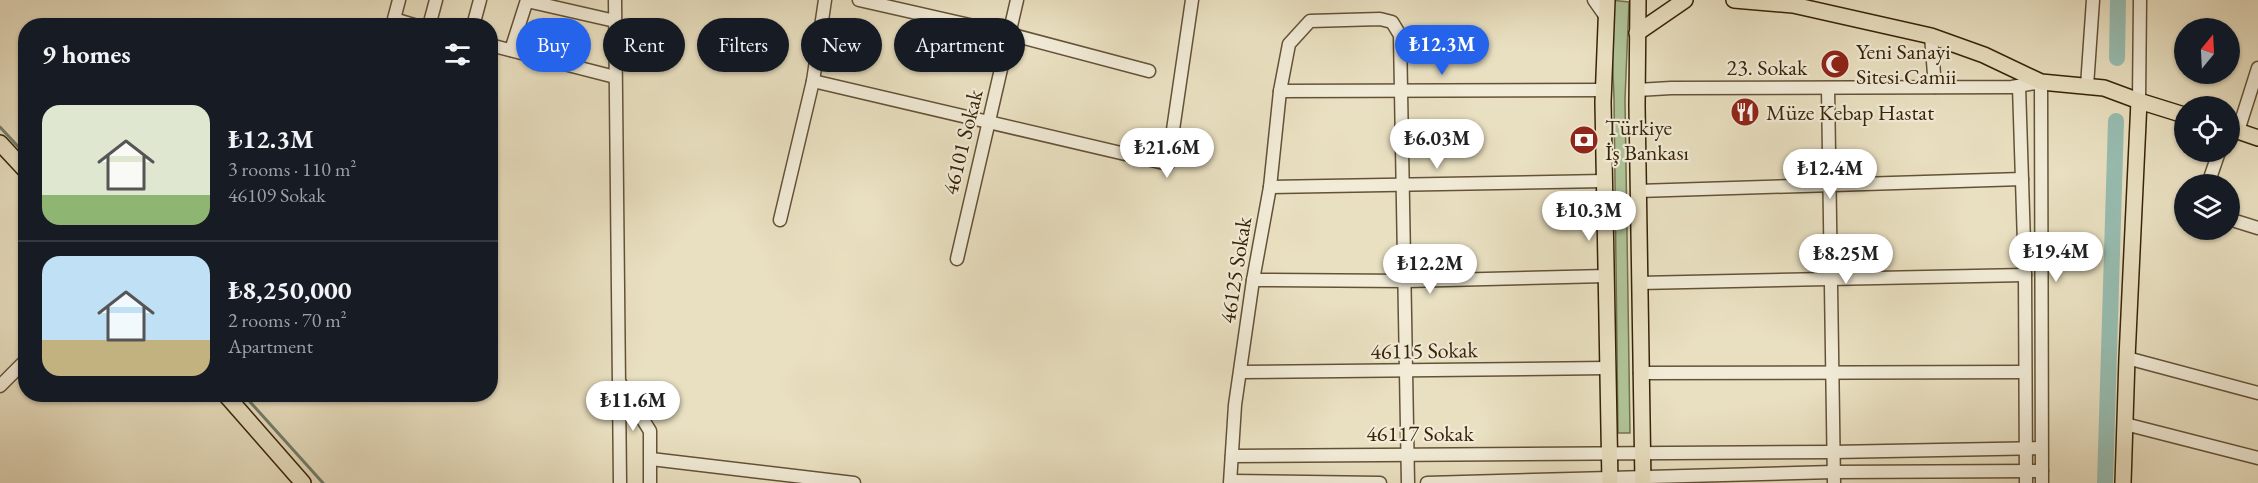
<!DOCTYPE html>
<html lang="en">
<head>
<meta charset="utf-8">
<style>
  :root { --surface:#171b24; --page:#242831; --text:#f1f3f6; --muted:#9ea1a6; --line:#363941; --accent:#2563eb }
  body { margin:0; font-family:"EB Garamond",serif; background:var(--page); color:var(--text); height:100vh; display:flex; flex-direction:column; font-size:22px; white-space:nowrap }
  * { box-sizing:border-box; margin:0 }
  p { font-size:20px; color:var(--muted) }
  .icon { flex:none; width:33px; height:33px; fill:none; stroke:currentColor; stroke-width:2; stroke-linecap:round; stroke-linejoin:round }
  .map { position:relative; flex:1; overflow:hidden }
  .side { position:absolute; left:18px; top:18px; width:480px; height:384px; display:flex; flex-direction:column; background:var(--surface); border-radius:24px; box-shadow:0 2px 4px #0004 }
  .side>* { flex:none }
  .hud { position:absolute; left:516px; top:18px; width:570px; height:54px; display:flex; gap:12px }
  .needle { width:39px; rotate:18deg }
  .buttons { position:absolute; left:2174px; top:18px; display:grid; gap:12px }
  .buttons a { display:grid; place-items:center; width:66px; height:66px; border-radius:50%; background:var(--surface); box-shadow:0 2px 4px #0004; font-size:30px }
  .price { position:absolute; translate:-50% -51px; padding:0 14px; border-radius:21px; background:#fff; color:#222; font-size:20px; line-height:39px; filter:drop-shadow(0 2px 3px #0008) }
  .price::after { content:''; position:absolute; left:50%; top:36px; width:18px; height:14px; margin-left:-9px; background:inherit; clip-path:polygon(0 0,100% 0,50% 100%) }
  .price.selected { background:var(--accent); color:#fff }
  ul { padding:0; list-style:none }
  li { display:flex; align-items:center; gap:18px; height:150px; padding:0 24px }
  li+li { border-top:2px solid var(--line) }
  li span { display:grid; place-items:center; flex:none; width:168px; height:120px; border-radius:18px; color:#555 }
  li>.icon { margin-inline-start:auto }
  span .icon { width:72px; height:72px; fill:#fffc; stroke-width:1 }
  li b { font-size:26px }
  h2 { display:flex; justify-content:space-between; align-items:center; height:72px; padding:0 24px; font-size:26px }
  .tag { padding:0 21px; border-radius:27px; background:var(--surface); box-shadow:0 2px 4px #0004; font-size:21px; line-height:54px }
  .tag.selected { background:var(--accent); color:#fff }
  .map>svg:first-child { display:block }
</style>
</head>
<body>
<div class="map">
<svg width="2258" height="483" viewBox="0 0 2258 483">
  <rect width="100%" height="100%" fill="#e9e0c1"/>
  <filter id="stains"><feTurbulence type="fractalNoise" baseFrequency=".00333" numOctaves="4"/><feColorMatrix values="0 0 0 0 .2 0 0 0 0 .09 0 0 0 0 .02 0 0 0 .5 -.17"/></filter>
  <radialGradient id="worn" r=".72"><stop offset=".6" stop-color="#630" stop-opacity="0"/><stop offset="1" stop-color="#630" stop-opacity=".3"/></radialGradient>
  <!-- green -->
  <path fill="#b0c398" stroke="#747350" stroke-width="1.5" d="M1610 0 1629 2 1625 99 1630 433H1618L1614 98Z"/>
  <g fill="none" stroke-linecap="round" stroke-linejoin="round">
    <!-- stream -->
    <g stroke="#717f6e" stroke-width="3">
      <path d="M0 127 26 155"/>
      <path d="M243 394 323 483"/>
    </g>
    <!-- river -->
    <g stroke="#97bdb1" stroke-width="16">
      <path d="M2117 58 2118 0"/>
      <path d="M2105 483 2116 121"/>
    </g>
    <!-- minor casing -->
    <g stroke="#645237" stroke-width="15">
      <g id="minor">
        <path d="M399 0 394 19 417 26"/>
        <path d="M615 0 620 483"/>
        <path d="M859 0 1009 34 1149 71"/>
        <path d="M1594 0 1606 17"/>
        <path d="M527 1 615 21"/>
        <path d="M429 26 436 0"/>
        <path d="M473 26 480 0"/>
        <path d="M1931 36 1935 87"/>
        <path d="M490 45 615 77"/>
        <path d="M511 50 527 0"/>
        <path d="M813 81 1168 164 1192 0"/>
        <path d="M2019 86 2025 275 2026 483"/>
        <path d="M2087 86 2093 0"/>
        <path d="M1828 88 1834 483"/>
        <path d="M1637 90 1671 88 2012 87 2041 82 2042 483"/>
        <path d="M1280 91 1604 90"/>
        <path d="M2139 101 2140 0"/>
        <path d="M2238 131 2258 68"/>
        <path d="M2208 184 2219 152"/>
        <path d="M1270 187 1604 181"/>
        <path d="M1638 191 2022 179"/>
        <path d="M2229 219 2258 228"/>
        <path d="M780 220 813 81 825 0"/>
        <path d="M957 259 1017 0"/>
        <path d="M1253 280 1406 281 1606 276"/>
        <path d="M1639 283 2025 275"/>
        <path d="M2127 358 2258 393"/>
        <path d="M1241 372 1607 368"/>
        <path d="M1640 373 2025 372"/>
        <path d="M620 383 650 431V483"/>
        <path d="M0 386 26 360"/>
        <path d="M2125 424 2258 458"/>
        <path d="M1232 456 1833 452 2041 448"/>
        <path d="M651 459 854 483"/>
        <path d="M1231 481 1380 483"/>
        <path d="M1230 483 1235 405 1253 280 1270 187 1280 91 1289 44 1310 21 1380 19 1392 22 1400 35 1408 483"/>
        <path d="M1427 483 1833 472 2042 471"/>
      </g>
    </g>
    <!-- major casing -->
    <g stroke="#372309" stroke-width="18">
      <g id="major">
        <path d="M1607 0 1603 102 1610 483"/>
        <path d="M1638 0 1637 106 1643 483"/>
        <path d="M1734 0 1793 5 1931 36 1984 55 2041 82 2104 88 2139 101 2184 115"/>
        <path d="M1637 33 1685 0"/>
        <path d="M2229 128 2258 138"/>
        <path d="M0 143 26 171"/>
        <path d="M225 394 303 483"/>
        <path d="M2123 483 2127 358 2139 101"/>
      </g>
    </g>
    <!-- minor -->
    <use href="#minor" stroke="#f1ebd7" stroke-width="12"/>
    <!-- major -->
    <use href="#major" stroke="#e9e0c1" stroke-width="15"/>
  </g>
  <!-- icons -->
  <defs>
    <g id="mosque-disc" transform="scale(1.5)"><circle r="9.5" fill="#8f2418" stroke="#f1ebd7"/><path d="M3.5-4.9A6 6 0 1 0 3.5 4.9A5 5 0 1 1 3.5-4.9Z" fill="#fff"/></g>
    <g id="restaurant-disc" transform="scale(1.5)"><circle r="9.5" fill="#8f2418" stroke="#f1ebd7"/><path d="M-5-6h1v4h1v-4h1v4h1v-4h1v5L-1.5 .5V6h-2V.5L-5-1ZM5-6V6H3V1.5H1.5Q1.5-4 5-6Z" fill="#fff"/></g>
    <g id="bank-disc" transform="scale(1.5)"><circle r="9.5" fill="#8f2418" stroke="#f1ebd7"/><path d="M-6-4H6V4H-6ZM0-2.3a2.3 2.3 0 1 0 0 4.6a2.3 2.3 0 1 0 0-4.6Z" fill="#fff"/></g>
  </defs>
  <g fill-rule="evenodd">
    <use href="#mosque-disc" x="1835" y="64"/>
    <use href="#restaurant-disc" x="1745" y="112"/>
    <use href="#bank-disc" x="1584" y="140"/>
  </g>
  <g text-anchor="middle" stroke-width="4.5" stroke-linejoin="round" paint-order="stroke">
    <!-- poi labels -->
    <g font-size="22" fill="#372309" stroke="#f1ebd7" text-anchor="start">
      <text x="1856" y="59">Yeni Sanayi<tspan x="1856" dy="25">Sitesi Camii</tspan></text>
      <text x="1766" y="120">Müze Kebap Hastat</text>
      <text x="1605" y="135">Türkiye<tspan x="1605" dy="25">İş Bankası</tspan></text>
    </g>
    <!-- street labels -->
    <g font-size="22" fill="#372309" stroke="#f1ebd7">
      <text x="1767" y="75">23. Sokak</text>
      <text transform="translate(962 142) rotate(-76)" y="8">46101 Sokak</text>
      <text transform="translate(1235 270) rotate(-81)" y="8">46125 Sokak</text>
      <text transform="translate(1424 350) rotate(-1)" y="8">46115 Sokak</text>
      <text x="1420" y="441">46117 Sokak</text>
    </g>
  </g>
  <rect width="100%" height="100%" filter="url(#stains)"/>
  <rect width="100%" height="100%" fill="url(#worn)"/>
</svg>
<div class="buttons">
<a><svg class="needle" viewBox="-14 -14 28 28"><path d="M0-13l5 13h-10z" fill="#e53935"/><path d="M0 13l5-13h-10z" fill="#9ea1a6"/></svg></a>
<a><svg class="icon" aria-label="locate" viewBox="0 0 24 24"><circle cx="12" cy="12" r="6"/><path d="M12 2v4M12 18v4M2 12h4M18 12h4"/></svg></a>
<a><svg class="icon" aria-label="layers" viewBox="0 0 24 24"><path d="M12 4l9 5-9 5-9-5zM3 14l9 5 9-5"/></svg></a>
</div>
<b class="price selected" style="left:1442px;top:76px">₺12.3M</b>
<b class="price" style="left:1437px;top:170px">₺6.03M</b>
<b class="price" style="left:1167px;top:179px">₺21.6M</b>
<b class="price" style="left:1830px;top:200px">₺12.4M</b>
<b class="price" style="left:1589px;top:242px">₺10.3M</b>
<b class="price" style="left:2056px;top:283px">₺19.4M</b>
<b class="price" style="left:1846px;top:285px">₺8.25M</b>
<b class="price" style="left:1430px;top:295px">₺12.2M</b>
<b class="price" style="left:633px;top:432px">₺11.6M</b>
<div class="hud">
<a class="tag selected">Buy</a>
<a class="tag">Rent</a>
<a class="tag">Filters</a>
<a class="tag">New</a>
<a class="tag">Apartment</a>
</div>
<section class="side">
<h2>9 homes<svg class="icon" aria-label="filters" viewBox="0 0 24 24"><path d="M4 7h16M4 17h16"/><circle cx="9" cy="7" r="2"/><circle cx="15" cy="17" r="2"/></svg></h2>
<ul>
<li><span style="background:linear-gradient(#dfe7d0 75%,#8fb573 0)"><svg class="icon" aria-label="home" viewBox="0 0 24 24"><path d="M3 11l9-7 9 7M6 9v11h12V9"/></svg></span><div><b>₺12.3M</b><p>3 rooms · 110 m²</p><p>46109 Sokak</p></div></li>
<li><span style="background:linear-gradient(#bfe0f5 70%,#c2b280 0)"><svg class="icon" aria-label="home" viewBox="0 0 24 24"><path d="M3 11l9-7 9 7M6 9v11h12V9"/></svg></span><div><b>₺8,250,000</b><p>2 rooms · 70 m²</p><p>Apartment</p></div></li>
</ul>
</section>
</div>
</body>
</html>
